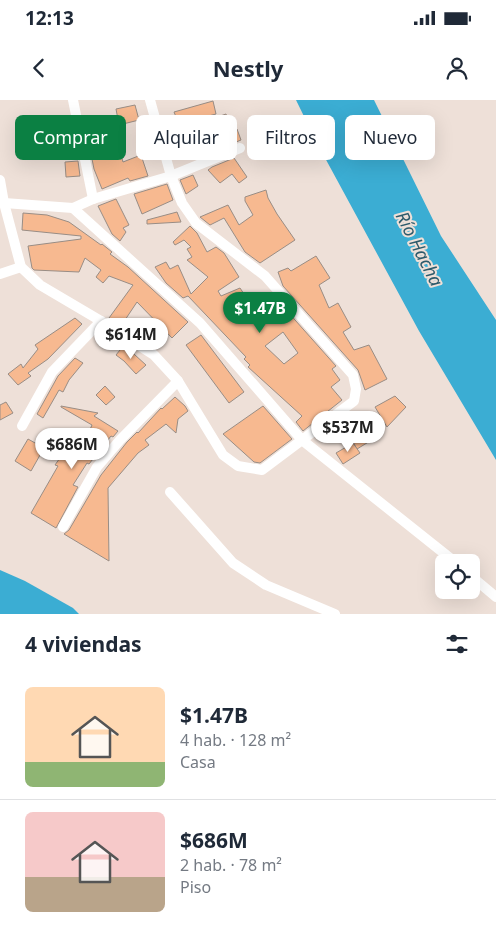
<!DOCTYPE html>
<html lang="es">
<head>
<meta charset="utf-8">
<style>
  :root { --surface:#fff; --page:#f2f2f3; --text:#1f2937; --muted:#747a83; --line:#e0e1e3; --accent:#0b8043 }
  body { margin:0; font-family:"Noto Sans",sans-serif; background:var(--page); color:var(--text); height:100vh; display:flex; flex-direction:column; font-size:19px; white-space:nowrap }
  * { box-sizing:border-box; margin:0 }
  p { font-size:16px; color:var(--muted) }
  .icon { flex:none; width:28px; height:28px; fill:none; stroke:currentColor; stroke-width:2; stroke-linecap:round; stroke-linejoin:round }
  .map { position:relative; height:514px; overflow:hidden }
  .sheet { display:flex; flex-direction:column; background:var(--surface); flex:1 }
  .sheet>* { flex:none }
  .banner { position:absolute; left:15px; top:15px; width:466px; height:45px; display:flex; gap:10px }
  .fabs { position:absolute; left:435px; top:454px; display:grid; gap:10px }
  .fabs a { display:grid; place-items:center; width:45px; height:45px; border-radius:8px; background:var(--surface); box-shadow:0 5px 20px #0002; font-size:25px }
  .price { position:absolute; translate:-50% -42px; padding:0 11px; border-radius:18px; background:#fff; color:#222; font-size:16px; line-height:32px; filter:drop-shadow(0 1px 2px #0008) }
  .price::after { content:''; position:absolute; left:50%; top:30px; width:15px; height:11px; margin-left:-8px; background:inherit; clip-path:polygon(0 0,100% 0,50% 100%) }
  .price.on { background:var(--accent); color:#fff }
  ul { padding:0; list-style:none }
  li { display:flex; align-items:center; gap:15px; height:125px; padding:0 25px }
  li+li { border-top:1px solid var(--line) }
  li span { display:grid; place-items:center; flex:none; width:140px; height:100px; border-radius:8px; color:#555 }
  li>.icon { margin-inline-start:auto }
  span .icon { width:60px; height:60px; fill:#fffc; stroke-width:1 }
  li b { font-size:21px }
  h2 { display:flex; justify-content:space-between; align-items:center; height:60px; padding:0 25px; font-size:21px }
  .tag { padding:0 18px; border-radius:8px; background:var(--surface); box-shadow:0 5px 20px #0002; font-size:18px; line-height:45px }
  .tag.on { background:var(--accent); color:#fff }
  .status { display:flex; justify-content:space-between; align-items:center; height:35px; padding:0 25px; background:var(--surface); direction:ltr }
  .status svg { height:14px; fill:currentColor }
  header { display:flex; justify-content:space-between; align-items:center; height:65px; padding:0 25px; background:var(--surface); font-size:22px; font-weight:700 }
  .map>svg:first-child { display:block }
</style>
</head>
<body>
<div class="status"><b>12:13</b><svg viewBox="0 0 49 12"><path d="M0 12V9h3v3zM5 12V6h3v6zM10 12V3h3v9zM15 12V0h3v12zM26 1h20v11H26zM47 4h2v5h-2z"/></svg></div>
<header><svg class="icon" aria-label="back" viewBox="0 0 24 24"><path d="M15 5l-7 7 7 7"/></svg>Nestly<svg class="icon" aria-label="person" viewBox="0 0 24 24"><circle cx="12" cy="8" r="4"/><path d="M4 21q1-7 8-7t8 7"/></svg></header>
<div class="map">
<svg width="496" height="514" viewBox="0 0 496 514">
  <rect width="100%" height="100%" fill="#eee0d8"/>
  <!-- water -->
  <g fill="#3badd3">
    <path d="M296 0H374L441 136 496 220V360L419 231 318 45Z"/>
    <path d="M0 470 25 481 73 508 79 514H0Z"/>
  </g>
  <!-- building -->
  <g fill="#f7b990" stroke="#998d85" fill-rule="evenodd">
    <path d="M213 1 216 14 179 24 174 12Z"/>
    <path d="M135 5 139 20 119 25 116 9Z"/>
    <path d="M226 14 232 31 237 29 241 40 207 54 208 51H171L163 21 165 20 170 30 186 26 195 44 219 36 212 19ZM171 32 186 47 180 49Z"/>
    <path d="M112 21 123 62 141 55 148 76 130 81 128 78 102 89 94 69 87 34Z"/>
    <path d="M234 58 247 77 239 83 232 74 220 83 208 70 212 67Z"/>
    <path d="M78 61 80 76 66 77 65 62Z"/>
    <path d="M193 75 198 86 186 94 180 80Z"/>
    <path d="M167 84 173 100 142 114 134 94Z"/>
    <path d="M266 90 268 98 277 114 295 140 260 163 245 152 224 118 210 125 200 117 228 105 239 125 253 115 245 101V97Z"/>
    <path d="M116 99 129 125 123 128 126 132 120 141 112 134 98 106Z"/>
    <path d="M177 112 181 122 147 124V120Z"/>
    <path d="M23 113 47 115 69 122 101 145 102 144 112 152 110 154 128 167 188 222 172 238 137 202 121 226 109 218 133 185 109 176 103 183 96 177 101 170 85 158 79 172 34 170 32 168 28 146 81 139V136L22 130Z"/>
    <path d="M190 126 197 133 207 152 216 147 224 153 239 177 218 191 221 196 240 188 252 206 271 193 336 266 332 269 340 280 331 287 342 300 303 331 296 322 302 316 248 267 250 265 244 259 246 257 188 196 183 198 166 183 155 167 166 162 170 169 178 165 191 194 208 177 187 160 192 157 187 149 191 147 184 140 175 145 173 142ZM283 232 298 253 284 264 265 246Z"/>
    <path d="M316 156 330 178 319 185 329 208 338 203 351 227 343 232 354 250 369 245 387 279 365 290 358 270 283 186 278 172 288 168 291 171Z"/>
    <path d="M75 218 82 224 48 259 28 273 31 276 18 285 8 274 21 264 23 268 38 249 35 245Z"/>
    <path d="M201 235 244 292 229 303 186 245Z"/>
    <path d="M124 245 146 265 136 274 124 261 116 255Z"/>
    <path d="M75 258 83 263 69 280 63 292 59 290 43 318 37 314 58 276Z"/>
    <path d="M105 286 115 297 106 305 96 295Z"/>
    <path d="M395 296 406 307 387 327 375 307Z"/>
    <path d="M175 297 185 306 188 311 178 319 176 333 166 324 145 340 149 345 138 353 108 388 109 461 64 434 69 430 101 375 127 342 137 332 138 333 161 308 162 309Z"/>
    <path d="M6 302 13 313 0 320V305Z"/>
    <path d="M61 306 98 313 94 316 118 331 113 337 111 336 89 364 87 363 73 385 78 387 56 428 31 413 58 366 55 365 62 355 71 361 85 341 92 325 61 307Z"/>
    <path d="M263 306 292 339 260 363 254 362 223 334Z"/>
    <path d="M370 317 382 332 375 338 357 349 347 332Z"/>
    <path d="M28 339 44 348 31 371 15 361Z"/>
    <path d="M353 343 360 353 343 364 336 353Z"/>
  </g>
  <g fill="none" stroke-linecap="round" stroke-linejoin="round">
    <!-- street -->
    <g stroke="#fff" stroke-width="10">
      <path d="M73 0 93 99"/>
      <path d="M0 80 4 103 21 167 40 185 101 221 154 255 178 281 223 355 238 366 262 370 354 301 356 289 353 275 265 176 196 123 182 103 171 76 150 0"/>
      <path d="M4 103 73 108 93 99 171 76 240 48"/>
      <path d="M73 108 200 223 302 340 455 462"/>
      <path d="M0 174 21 167"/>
      <path d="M22 326 52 272 101 221"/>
      <path d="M170 392 233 463 266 485 335 514"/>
      <path d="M63 427 97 367 120 340 178 281"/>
      <path d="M471 476 496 497"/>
    </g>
  </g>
  <g text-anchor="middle" stroke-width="4" stroke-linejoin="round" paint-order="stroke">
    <!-- water labels -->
    <g font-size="18" font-style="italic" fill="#2c5a6b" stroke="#eee0d8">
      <text transform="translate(419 149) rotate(63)" y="6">Río Hacha</text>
    </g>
  </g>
</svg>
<div class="fabs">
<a><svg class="icon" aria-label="locate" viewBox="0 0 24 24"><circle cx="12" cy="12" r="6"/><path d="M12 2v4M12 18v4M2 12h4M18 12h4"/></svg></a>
</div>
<b class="price on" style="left:260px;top:234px">$1.47B</b>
<b class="price" style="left:131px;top:260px">$614M</b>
<b class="price" style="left:348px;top:353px">$537M</b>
<b class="price" style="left:72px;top:370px">$686M</b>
<div class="banner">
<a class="tag on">Comprar</a>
<a class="tag">Alquilar</a>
<a class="tag">Filtros</a>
<a class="tag">Nuevo</a>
</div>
</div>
<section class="sheet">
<h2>4 viviendas<svg class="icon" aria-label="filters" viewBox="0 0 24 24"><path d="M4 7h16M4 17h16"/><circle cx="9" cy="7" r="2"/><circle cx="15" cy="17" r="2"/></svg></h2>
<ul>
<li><span style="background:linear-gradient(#ffd9b3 75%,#8fb573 0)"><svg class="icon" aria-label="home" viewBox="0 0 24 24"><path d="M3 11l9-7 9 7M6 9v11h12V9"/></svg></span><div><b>$1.47B</b><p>4 hab. · 128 m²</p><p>Casa</p></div></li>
<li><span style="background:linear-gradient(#f6c9c9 65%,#b9a48a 0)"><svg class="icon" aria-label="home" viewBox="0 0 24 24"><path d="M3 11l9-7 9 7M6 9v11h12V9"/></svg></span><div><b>$686M</b><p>2 hab. · 78 m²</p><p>Piso</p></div></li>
</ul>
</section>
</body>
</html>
